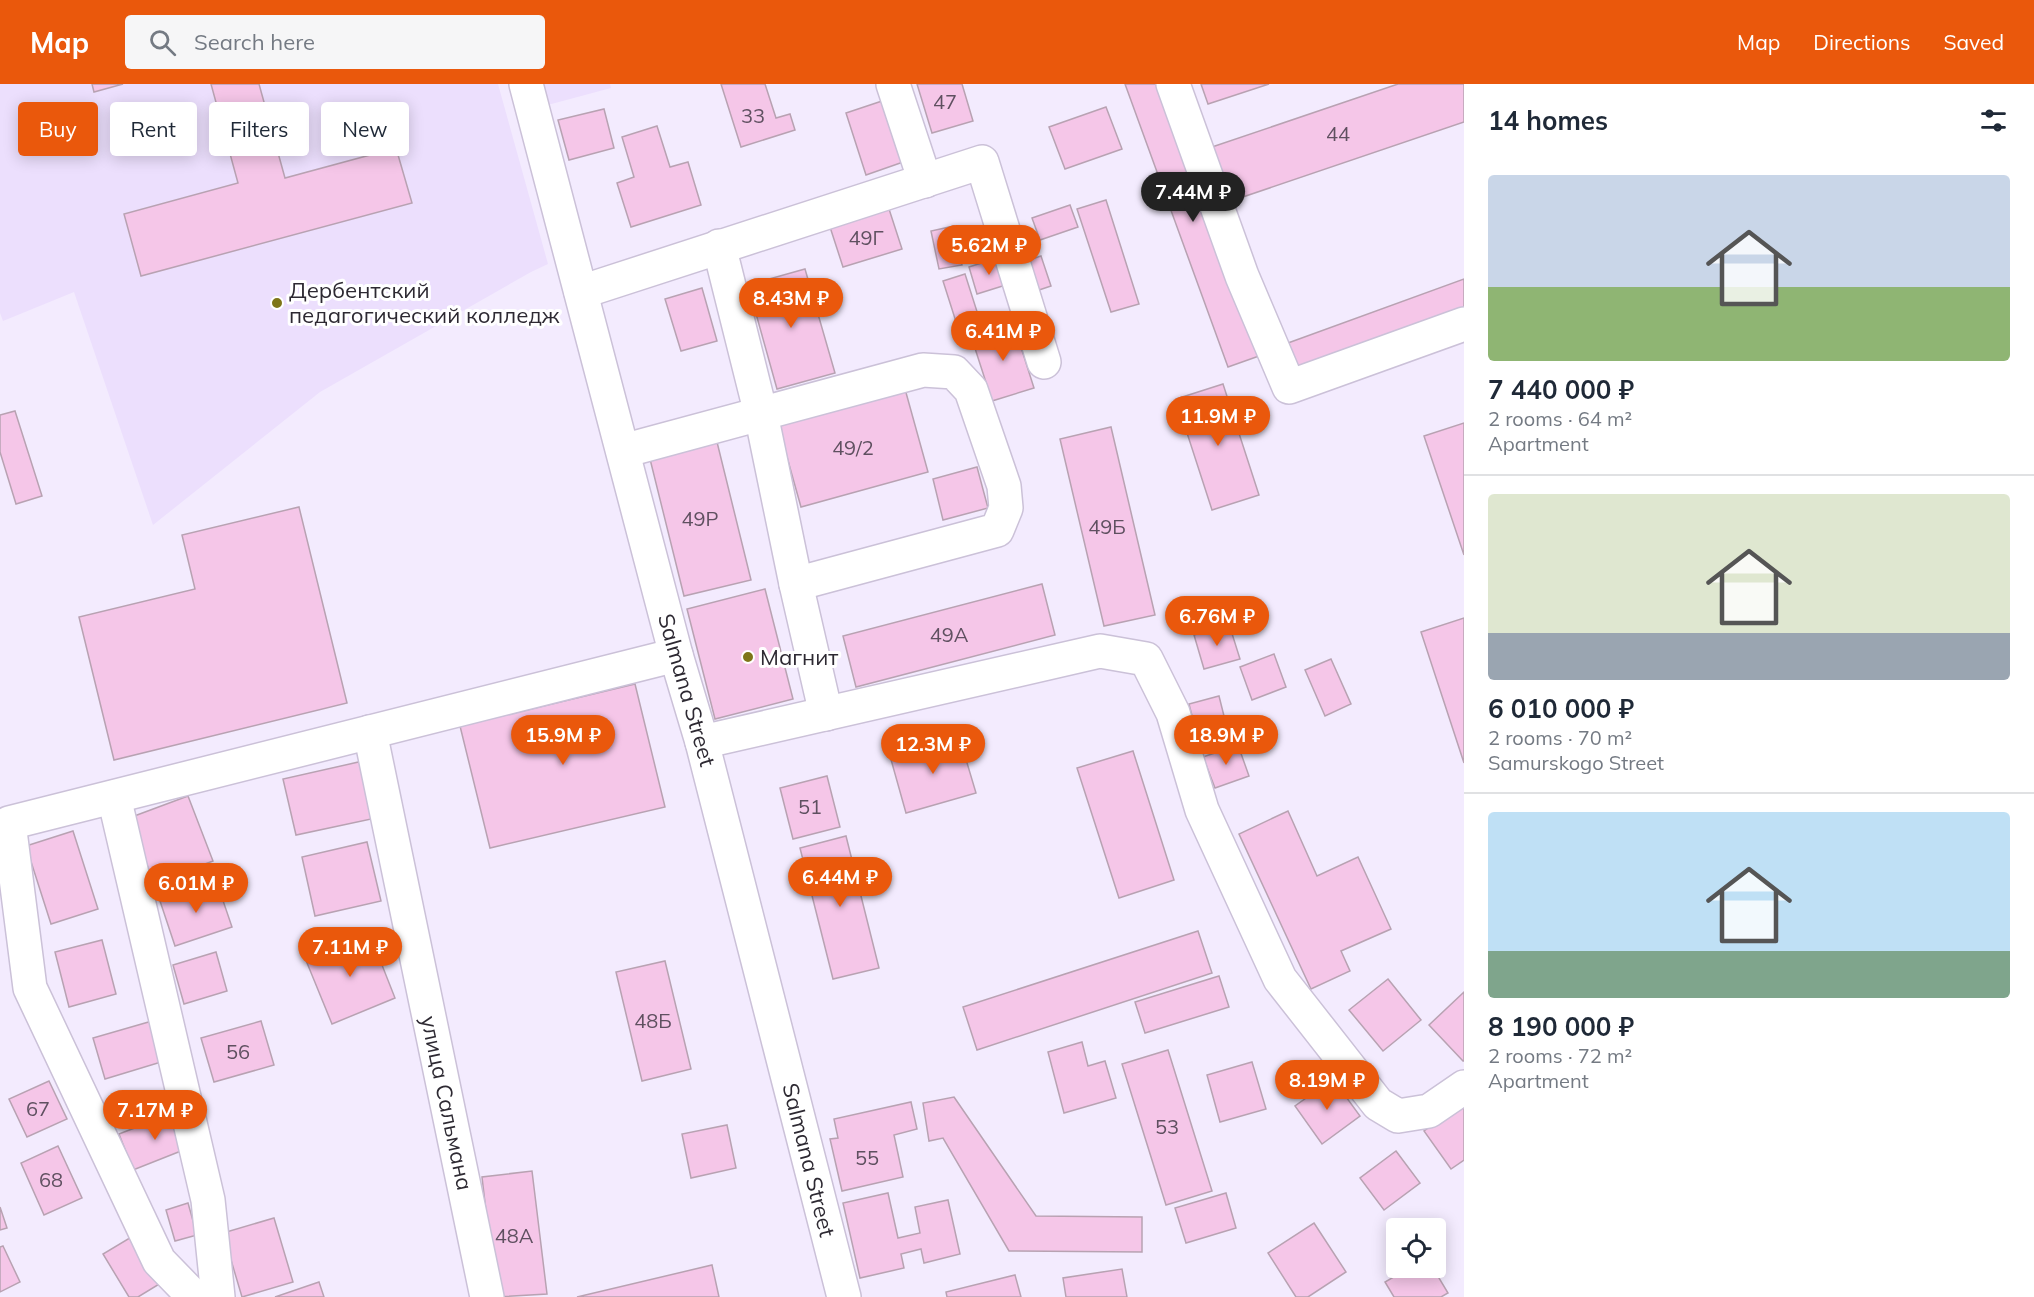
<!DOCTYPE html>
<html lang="en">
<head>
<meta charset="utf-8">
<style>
  :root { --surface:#fff; --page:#f6f6f7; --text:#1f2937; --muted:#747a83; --line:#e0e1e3; --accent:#ea580c }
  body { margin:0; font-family:Mulish,sans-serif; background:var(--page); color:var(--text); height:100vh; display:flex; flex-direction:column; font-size:22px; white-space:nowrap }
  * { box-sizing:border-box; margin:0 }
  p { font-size:20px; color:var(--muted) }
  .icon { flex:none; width:33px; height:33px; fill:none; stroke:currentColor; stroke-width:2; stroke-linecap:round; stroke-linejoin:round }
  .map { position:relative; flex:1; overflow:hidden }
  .drawer { display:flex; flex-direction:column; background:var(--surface); width:570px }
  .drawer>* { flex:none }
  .guide { position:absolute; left:18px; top:18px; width:570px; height:54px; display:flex; gap:12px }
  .controls { position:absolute; left:1386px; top:1134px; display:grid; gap:12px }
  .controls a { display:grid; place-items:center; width:60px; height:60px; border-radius:6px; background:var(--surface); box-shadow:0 3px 15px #0003; font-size:30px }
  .price { position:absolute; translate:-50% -51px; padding:0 14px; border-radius:21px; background:var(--accent); color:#fff; font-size:20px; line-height:39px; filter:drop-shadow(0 2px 3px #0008) }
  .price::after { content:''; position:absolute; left:50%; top:36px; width:18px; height:14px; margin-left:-9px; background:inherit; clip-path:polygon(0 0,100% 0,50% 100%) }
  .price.selected { background:#222; color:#fff }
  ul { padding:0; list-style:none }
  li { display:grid; align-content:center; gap:12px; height:318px; padding:0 24px }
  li+li { border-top:2px solid var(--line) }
  li span { display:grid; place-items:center; height:186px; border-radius:6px; color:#555 }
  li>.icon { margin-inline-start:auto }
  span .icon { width:108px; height:108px; fill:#fffc; stroke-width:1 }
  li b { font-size:26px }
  h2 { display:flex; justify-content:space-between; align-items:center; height:72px; padding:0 24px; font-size:26px }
  .chip { padding:0 21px; border-radius:6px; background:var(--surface); box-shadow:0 3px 15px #0003; font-size:21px; line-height:54px }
  .chip.selected { background:var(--accent); color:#fff }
  header { display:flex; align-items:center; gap:36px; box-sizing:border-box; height:84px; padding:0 30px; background:var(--accent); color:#fff }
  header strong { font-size:28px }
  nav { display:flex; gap:33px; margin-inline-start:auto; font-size:21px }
  .search { width:420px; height:54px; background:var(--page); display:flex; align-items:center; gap:15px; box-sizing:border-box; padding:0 21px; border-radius:6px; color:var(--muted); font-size:22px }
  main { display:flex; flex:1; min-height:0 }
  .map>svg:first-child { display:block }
</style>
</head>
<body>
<header>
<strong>Map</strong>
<div class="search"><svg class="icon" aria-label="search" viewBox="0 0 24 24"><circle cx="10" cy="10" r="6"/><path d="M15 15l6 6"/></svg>Search here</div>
<nav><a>Map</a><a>Directions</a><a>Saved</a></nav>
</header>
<main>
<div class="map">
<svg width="1464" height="1213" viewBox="0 0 1464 1213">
  <rect width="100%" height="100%" fill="#f3ebfe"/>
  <!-- built -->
  <g fill="#ecdffd">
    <path d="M0 0H498L548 180 531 188 320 308 153 441 74 208 3 237 0 229Z"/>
    <path d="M538 0H610L611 4 544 22Z"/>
  </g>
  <!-- building -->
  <g fill="#f5c6e8" stroke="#b8a2b2" stroke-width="1.5">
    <path d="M92 0H123L94 8Z"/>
    <path d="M211 0H259L285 94 396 64 412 119 141 192 124 130 238 99Z"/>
    <path d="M721 0H765L776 34 790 30 795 46 741 63Z"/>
    <path d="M917 0H962L973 37 932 49Z"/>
    <path d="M1125 0H1160L1259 272 1228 283Z"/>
    <path d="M1201 0H1269L1208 20Z"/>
    <path d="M1398 0H1464V38L1231 117 1212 63Z"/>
    <path d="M885 16 906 77 866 91 846 29Z"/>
    <path d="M1106 23 1122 65 1065 85 1049 43Z"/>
    <path d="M604 25 614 64 569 76 558 36Z"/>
    <path d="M657 42 670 83 688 78 701 121 631 143 617 99 634 93 622 53Z"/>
    <path d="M1106 116 1139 220 1111 228 1077 125Z"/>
    <path d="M1070 121 1078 143 1040 156 1032 134Z"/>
    <path d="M889 125 902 165 843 183 830 143Z"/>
    <path d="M954 142 962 181 939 185 931 147Z"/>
    <path d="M1041 172 1051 202 1030 209 1020 179Z"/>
    <path d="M1000 173 1009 200 977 210 969 183Z"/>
    <path d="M805 185 835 289 777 305 748 201Z"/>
    <path d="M965 190 980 237 958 244 943 197Z"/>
    <path d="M1464 195V226L1299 287 1288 259Z"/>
    <path d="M702 204 717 257 681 267 665 215Z"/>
    <path d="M1013 238 1034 304 992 317 971 252Z"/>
    <path d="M1223 300 1259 411 1212 426 1176 315Z"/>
    <path d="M905 305 928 388 801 423 778 341Z"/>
    <path d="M15 327 42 412 16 420 0 368V331Z"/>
    <path d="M1464 339V471L1424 352Z"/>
    <path d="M1111 343 1155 531 1104 542 1060 355Z"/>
    <path d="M717 358 751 496 684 512 650 375Z"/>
    <path d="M977 383 988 424 943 436 933 395Z"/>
    <path d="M299 423 347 619 114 676 79 533 195 505 182 451Z"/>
    <path d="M1042 500 1055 551 856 603 843 552Z"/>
    <path d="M765 505 793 615 715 635 687 525Z"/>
    <path d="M1464 534V679L1421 548Z"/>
    <path d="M1229 540 1240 575 1204 585 1194 551Z"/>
    <path d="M1274 570 1286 603 1252 616 1240 583Z"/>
    <path d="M1331 575 1351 620 1325 632 1305 586Z"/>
    <path d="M635 600 665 723 490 764 460 642Z"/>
    <path d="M1219 612 1231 660 1201 667 1189 620Z"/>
    <path d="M959 652 976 709 906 729 890 672Z"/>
    <path d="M1238 661 1249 692 1215 704 1203 673Z"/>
    <path d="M1133 667 1174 796 1119 814 1077 684Z"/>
    <path d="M363 677 376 734 296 751 283 695Z"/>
    <path d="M827 692 840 743 793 755 780 704Z"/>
    <path d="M188 712 213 777 154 799 129 734Z"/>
    <path d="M1288 727 1317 792 1358 773 1391 845 1341 867 1350 887 1311 905 1239 750Z"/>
    <path d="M73 747 98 825 51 840 26 762Z"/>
    <path d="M846 752 879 884 833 895 800 764Z"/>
    <path d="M367 758 381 817 315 832 302 773Z"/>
    <path d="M217 799 232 843 175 862 160 817Z"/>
    <path d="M1198 847 1212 889 977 966 963 923Z"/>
    <path d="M369 848 395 914 332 940 305 874Z"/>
    <path d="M102 856 116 910 69 923 55 868Z"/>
    <path d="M216 868 227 907 184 920 173 881Z"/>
    <path d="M665 877 691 985 642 997 616 888Z"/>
    <path d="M1219 892 1229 923 1145 949 1135 918Z"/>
    <path d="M1388 895 1421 936 1383 967 1349 926Z"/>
    <path d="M1464 908V977H1463L1429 941Z"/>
    <path d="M159 935 171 975 105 995 93 954Z"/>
    <path d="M261 937 274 981 214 998 201 954Z"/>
    <path d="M1082 958 1088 982 1105 977 1116 1014 1064 1029 1048 968Z"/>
    <path d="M1168 966 1212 1107 1166 1121 1122 980Z"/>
    <path d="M1252 978 1266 1025 1220 1038 1207 991Z"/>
    <path d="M1333 995 1360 1032 1322 1060 1295 1022Z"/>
    <path d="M49 997 67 1035 27 1053 9 1015Z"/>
    <path d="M954 1013 1036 1132 1142 1133V1168L1009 1167 943 1054 929 1057 923 1019Z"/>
    <path d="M911 1018 917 1045 894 1051 903 1093 842 1107 830 1055 838 1054 834 1035Z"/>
    <path d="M1462 1020 1464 1023V1076L1451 1085 1424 1047Z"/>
    <path d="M176 1028 191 1063 133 1086 119 1050Z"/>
    <path d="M727 1041 736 1084 691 1094 682 1050Z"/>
    <path d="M58 1062 82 1114 44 1131 21 1079Z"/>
    <path d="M1396 1067 1420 1099 1384 1126 1360 1094Z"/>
    <path d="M532 1087 547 1210 496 1213 482 1093Z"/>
    <path d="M888 1109 898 1154 920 1149 915 1123 948 1116 960 1170 924 1179 921 1165 901 1170 904 1184 860 1194 843 1119Z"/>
    <path d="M1226 1109 1236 1144 1186 1159 1175 1124Z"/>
    <path d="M188 1119 197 1151 175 1157 166 1126Z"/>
    <path d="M0 1123 7 1144 0 1146Z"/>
    <path d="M274 1134 293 1198 242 1213 223 1149Z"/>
    <path d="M1314 1139 1346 1188 1308 1213H1296L1268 1169Z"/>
    <path d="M133 1152 161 1199 138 1213H129L103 1170Z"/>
    <path d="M3 1162 20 1198 0 1208V1163Z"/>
    <path d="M712 1181 719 1213H577Z"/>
    <path d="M1409 1184H1433L1448 1209 1441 1213H1394L1385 1198Z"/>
    <path d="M1122 1185 1127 1213H1066L1063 1194Z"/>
    <path d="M1015 1191 1021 1213H947L946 1208Z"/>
    <path d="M319 1198 324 1213H275Z"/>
  </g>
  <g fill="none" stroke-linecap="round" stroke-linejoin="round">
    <!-- minor casing -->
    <g stroke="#cbc1d8" stroke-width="36">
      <g id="minor">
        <path d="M893 0 925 97"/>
        <path d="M1173 0 1242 192 1289 303 1464 240"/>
        <path d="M719 162 761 330 796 500 826 630"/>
        <path d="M581 208 982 78 1044 278"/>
        <path d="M623 367 923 286 954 288 971 306 1004 402 1006 424 997 446 796 500"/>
        <path d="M370 648 487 1213"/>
        <path d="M702 658 1100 567 1146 575 1173 629 1202 726 1280 895 1378 1020 1398 1032 1429 1027 1464 1003"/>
        <path d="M114 713 208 1116 218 1213"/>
        <path d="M194 1213 159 1177 30 904 9 739 676 571"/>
      </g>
    </g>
    <!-- major casing -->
    <g stroke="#cbc1d8" stroke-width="36">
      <path id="major" d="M526 0 676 571 702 658 844 1213"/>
    </g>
    <!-- minor -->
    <use href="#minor" stroke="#fff" stroke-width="33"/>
    <!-- major -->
    <use href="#major" stroke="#fff" stroke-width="33"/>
  </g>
  <!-- markers -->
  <g fill="#7e7518" stroke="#fff" stroke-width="2">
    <circle cx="277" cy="219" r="6"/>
    <circle cx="748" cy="573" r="6"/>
  </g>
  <g text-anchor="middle" stroke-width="6" stroke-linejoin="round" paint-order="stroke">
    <!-- number labels -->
    <g font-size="20" fill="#5f5060">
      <text x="945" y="25">47</text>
      <text x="753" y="39">33</text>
      <text x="1338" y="57">44</text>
      <text x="866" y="161">49Г</text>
      <text x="853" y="371">49/2</text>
      <text x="700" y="442">49Р</text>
      <text x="1107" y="450">49Б</text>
      <text x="949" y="558">49А</text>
      <text x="810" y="730">51</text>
      <text x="653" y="944">48Б</text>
      <text x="238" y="975">56</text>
      <text x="38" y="1032">67</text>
      <text x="1167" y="1050">53</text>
      <text x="867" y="1081">55</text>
      <text x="51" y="1103">68</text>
      <text x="514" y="1159">48А</text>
    </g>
    <!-- poi labels -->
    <g font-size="22" fill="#2d2932" stroke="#fff" text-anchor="start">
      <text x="289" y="214">Дербентский<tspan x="289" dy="25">педагогический колледж</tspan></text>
      <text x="760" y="581">Магнит</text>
    </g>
    <!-- street labels -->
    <g font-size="22" fill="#2d2932" stroke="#fff">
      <text transform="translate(687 606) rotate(74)" y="8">Salmana Street</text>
      <text transform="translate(447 1019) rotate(78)" y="8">улица Сальмана</text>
      <text transform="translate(809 1076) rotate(76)" y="8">Salmana Street</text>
    </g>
  </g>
</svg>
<div class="controls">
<a><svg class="icon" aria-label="locate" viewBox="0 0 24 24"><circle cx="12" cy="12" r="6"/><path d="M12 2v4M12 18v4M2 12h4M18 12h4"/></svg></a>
</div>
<b class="price selected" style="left:1193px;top:139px">7.44M ₽</b>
<b class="price" style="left:989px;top:192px">5.62M ₽</b>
<b class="price" style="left:791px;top:245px">8.43M ₽</b>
<b class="price" style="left:1003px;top:278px">6.41M ₽</b>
<b class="price" style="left:1218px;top:363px">11.9M ₽</b>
<b class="price" style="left:1217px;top:563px">6.76M ₽</b>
<b class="price" style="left:563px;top:682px">15.9M ₽</b>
<b class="price" style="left:1226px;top:682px">18.9M ₽</b>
<b class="price" style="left:933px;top:691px">12.3M ₽</b>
<b class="price" style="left:840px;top:824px">6.44M ₽</b>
<b class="price" style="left:196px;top:830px">6.01M ₽</b>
<b class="price" style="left:350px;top:894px">7.11M ₽</b>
<b class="price" style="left:1327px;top:1027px">8.19M ₽</b>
<b class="price" style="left:155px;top:1057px">7.17M ₽</b>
<div class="guide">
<a class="chip selected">Buy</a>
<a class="chip">Rent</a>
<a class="chip">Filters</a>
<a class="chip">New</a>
</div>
</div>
<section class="drawer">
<h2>14 homes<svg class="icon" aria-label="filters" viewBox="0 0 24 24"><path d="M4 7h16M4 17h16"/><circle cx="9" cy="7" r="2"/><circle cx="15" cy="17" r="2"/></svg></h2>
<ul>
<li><span style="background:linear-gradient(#c9d6e8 60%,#8fb573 0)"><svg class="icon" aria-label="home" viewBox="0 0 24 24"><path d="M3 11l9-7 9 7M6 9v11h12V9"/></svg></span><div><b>7 440 000 ₽</b><p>2 rooms · 64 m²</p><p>Apartment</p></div></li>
<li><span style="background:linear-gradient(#dfe7d0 75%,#9aa5b1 0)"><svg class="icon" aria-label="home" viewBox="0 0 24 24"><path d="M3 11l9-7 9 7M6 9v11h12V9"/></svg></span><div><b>6 010 000 ₽</b><p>2 rooms · 70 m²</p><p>Samurskogo Street</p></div></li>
<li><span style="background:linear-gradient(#bfe0f5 75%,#7fa58c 0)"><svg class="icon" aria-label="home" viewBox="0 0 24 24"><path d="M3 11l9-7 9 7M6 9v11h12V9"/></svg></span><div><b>8 190 000 ₽</b><p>2 rooms · 72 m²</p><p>Apartment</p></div></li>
</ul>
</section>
</main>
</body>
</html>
